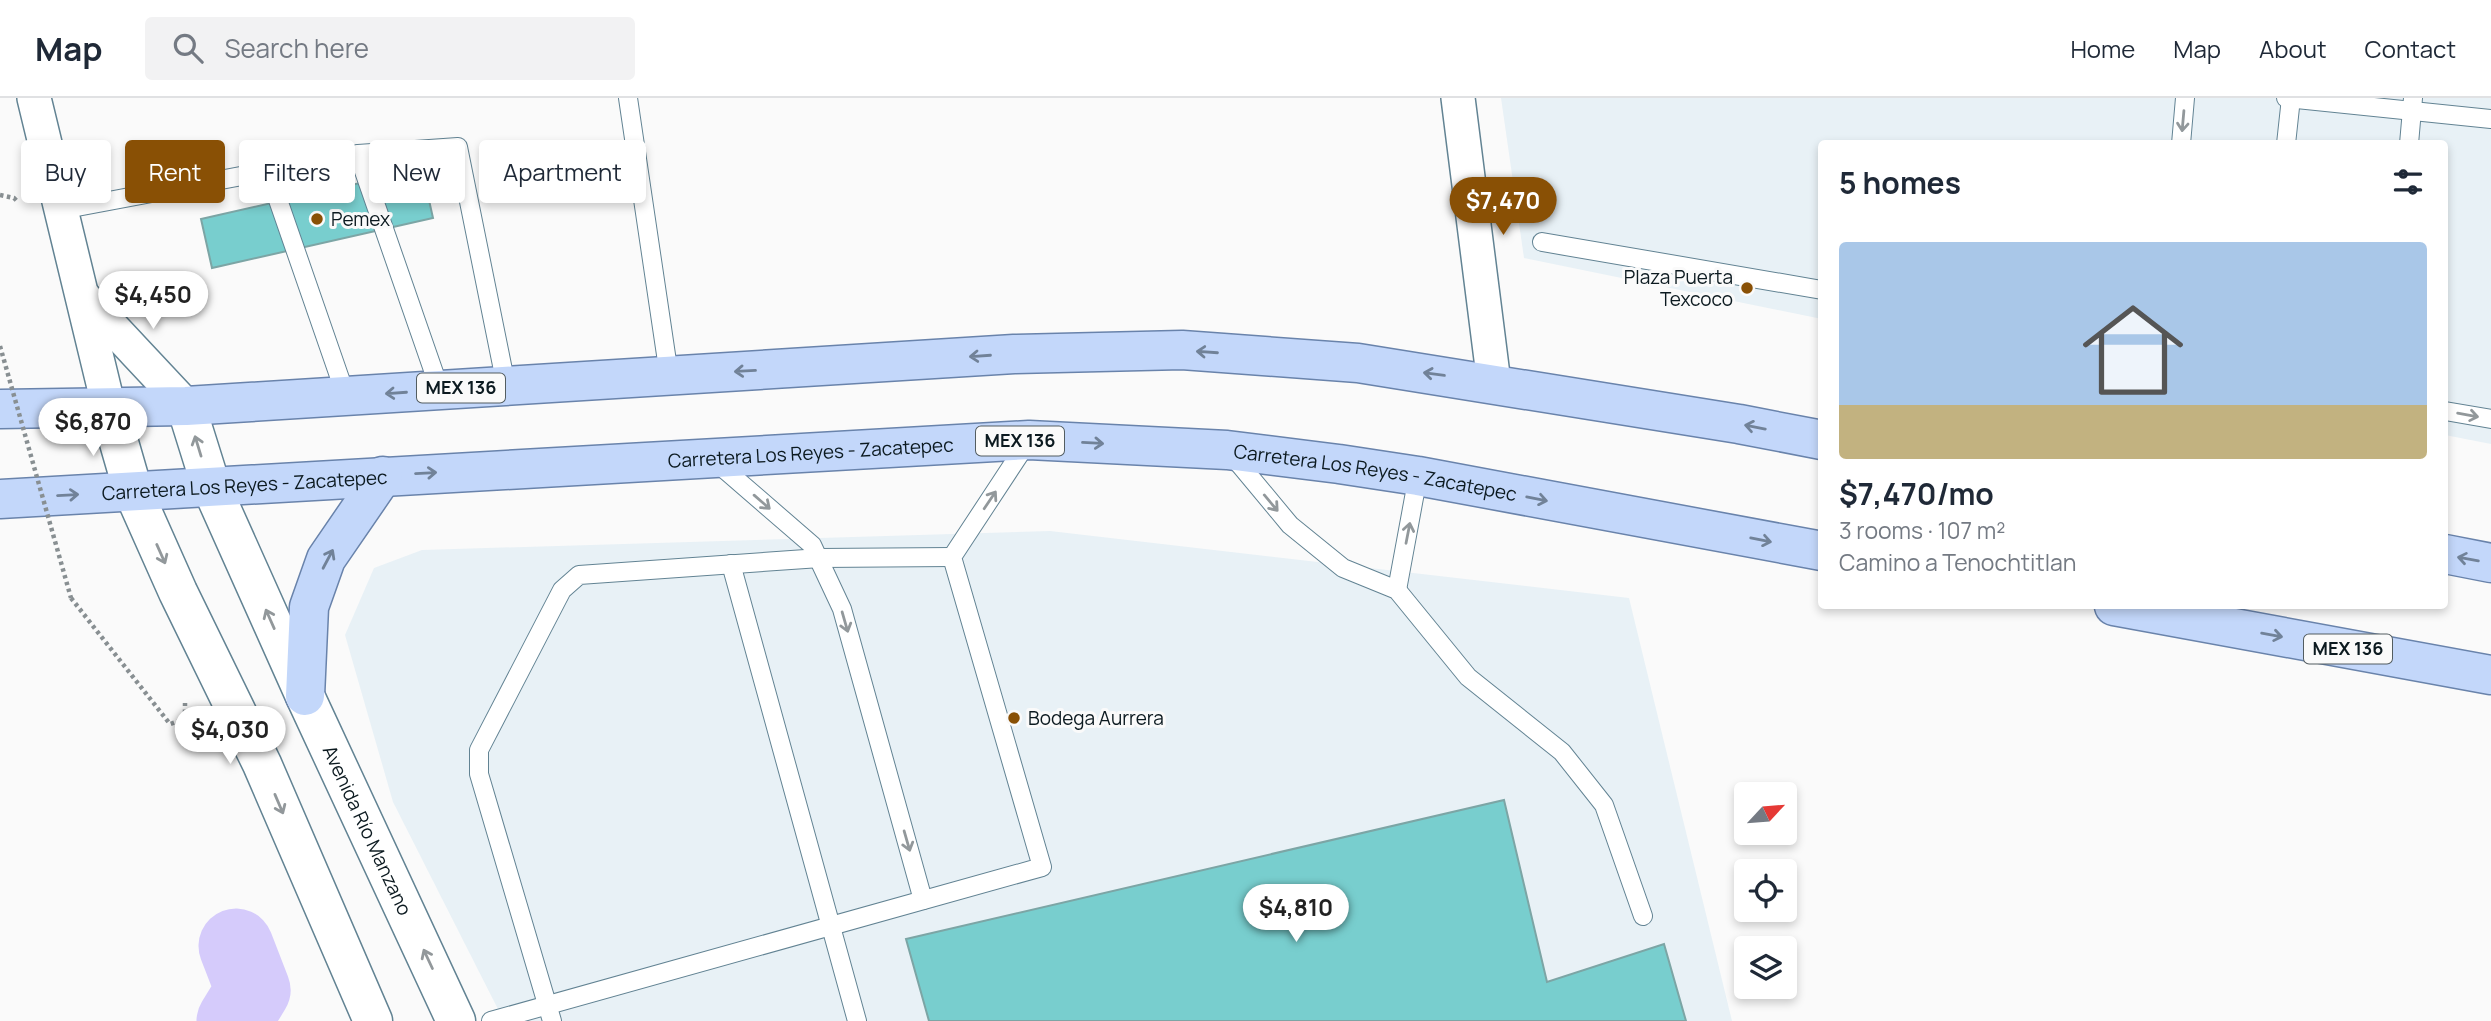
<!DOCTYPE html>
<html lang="en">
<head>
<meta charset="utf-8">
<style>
  :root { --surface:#fff; --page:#f2f2f3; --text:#1f2937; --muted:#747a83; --line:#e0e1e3; --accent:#895005 }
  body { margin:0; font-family:Manrope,sans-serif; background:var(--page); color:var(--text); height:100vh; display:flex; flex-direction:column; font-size:26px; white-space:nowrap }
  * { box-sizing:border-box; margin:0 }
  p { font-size:23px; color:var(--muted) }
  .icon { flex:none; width:38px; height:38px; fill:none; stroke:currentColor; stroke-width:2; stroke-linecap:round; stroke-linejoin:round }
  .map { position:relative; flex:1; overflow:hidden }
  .panel { position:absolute; left:1818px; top:42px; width:630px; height:469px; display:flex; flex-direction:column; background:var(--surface); border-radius:7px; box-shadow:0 4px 10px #0003 }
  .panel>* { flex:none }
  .banner { position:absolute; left:21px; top:42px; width:665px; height:63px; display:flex; gap:14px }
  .needle { width:46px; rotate:64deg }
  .fabs { position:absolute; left:1734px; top:684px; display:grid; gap:14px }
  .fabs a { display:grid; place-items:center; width:63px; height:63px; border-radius:7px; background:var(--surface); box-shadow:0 4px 10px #0003; font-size:35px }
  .price { position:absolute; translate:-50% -60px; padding:0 16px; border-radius:24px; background:#fff; color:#222; font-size:23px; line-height:46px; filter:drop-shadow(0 2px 4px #0008) }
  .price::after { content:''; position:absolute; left:50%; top:42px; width:21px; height:16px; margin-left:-10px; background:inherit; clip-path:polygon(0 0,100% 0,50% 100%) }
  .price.current { background:var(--accent); color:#fff }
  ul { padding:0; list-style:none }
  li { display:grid; align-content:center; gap:14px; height:371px; padding:0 21px }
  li+li { border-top:2px solid var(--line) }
  li span { display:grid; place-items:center; height:217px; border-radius:7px; color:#555 }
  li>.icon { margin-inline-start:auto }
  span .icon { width:126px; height:126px; fill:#fffc; stroke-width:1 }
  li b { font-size:30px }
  h2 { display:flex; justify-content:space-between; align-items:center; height:84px; padding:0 21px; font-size:30px }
  .chip { padding:0 24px; border-radius:7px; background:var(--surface); box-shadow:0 4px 10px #0003; font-size:24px; line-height:63px }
  .chip.current { background:var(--accent); color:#fff }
  header { display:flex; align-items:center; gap:42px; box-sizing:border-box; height:98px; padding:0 35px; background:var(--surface); border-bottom:2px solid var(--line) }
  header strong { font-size:33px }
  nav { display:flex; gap:38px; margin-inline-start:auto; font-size:24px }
  .search { width:490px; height:63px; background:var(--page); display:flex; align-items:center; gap:18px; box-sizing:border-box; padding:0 24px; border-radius:7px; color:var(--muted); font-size:26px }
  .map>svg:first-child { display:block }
</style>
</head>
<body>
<header>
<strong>Map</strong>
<div class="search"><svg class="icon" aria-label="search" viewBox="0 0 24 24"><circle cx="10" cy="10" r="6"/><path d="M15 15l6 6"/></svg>Search here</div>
<nav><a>Home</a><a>Map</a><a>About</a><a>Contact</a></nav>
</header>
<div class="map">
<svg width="2491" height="923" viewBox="0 0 2491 923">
  <rect width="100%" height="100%" fill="#fafafa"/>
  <!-- built -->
  <g fill="#e8f1f6">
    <path d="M1501 0H2491V346L2445 337V46H1822V221L1524 160Z"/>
    <path d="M1050 433 1629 500 1732 923H504L393 704 345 537 374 470 422 452Z"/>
  </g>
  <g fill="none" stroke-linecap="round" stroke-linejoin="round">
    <!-- river -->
    <path stroke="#d5cbfb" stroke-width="75" d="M234 923 253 892 236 848"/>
  </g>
  <!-- building -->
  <g fill="#78cece" stroke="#7ca5a5" stroke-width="2">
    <path d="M422 71 433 120 212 170 201 121Z"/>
    <path d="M1504 702 1547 884 1664 846 1686 923H929L906 841Z"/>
  </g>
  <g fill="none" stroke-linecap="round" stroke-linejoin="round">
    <!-- service casing -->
    <g stroke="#628393" stroke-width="20">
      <g id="service">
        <path d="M628 0 669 277"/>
        <path d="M2286 0 2491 21"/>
        <path d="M2181 46 2185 0"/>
        <path d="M2286 46 2291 0"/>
        <path d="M2409 46 2413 0"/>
        <path d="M358 56 458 49 506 287"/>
        <path d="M268 73 346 298"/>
        <path d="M61 112 358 56 440 292"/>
        <path d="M1542 144 1822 192"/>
        <path d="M2445 313 2491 321"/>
        <path d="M1231 356 1290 427 1343 470 1397 492 1468 579 1562 654 1604 707 1643 818"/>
        <path d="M716 364 812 447 842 511 923 802"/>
        <path d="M731 466 857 923"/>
        <path d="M1397 492 1418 378"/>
        <path d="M491 923 1042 769 952 459 1029 342"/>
        <path d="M552 923 479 676V652L562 492 579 477 820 460 952 459"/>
      </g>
    </g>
    <!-- minor casing -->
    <g stroke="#628393" stroke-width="36">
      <g id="minor">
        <path d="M34 0 109 310"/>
        <path d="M1458 0 1494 285"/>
        <path d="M83 198 186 308"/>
      </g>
    </g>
    <!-- secondary casing -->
    <g stroke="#628393" stroke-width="41">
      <g id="secondary">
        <path id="s1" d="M186 308 211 388 305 598 456 923"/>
        <path d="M109 310 133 393 178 494 262 666 373 923"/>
      </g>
    </g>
    <!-- primary casing -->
    <g stroke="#6983ab" stroke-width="41">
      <g id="primary">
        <path d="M0 311 186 308 1014 256 1182 252 1358 265 1739 326 1822 342"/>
        <path id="s2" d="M0 401 1029 342 1227 352 1339 366 1418 378 1822 453"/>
        <path d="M2445 456 2491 465"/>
        <path d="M2114 508 2491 577"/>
        <path d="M305 598 309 509 326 461 383 378"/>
      </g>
    </g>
    <!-- path -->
    <g stroke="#888f92" stroke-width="4.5" stroke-dasharray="3.5 3.5" stroke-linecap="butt">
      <path d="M0 97 14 100 18 104"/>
      <path d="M71 500 170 626 185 621V605"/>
    </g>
    <!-- service -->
    <use href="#service" stroke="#fff" stroke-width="18"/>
    <!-- minor -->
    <use href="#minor" stroke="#fff" stroke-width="33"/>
    <!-- secondary -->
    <use href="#secondary" stroke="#fff" stroke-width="38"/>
    <!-- primary -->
    <use href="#primary" stroke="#c3d7fa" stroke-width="38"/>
    <!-- path-bridge -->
    <path stroke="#888f92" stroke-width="4.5" stroke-dasharray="3.5 3.5" stroke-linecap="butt" d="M0 248 71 500"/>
  </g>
  <!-- one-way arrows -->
  <defs><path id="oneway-shaft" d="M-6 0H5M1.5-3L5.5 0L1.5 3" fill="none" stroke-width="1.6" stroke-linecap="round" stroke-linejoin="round" transform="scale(1.75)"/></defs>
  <g stroke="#92989b">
    <use href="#oneway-shaft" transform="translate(2183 23) rotate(95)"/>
    <use href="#oneway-shaft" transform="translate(2468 317) rotate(10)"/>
    <use href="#oneway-shaft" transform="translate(198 348) rotate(-107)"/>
    <use href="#oneway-shaft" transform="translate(990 402) rotate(-56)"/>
    <use href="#oneway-shaft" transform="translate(762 404) rotate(41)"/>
    <use href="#oneway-shaft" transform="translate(1271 405) rotate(50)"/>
    <use href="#oneway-shaft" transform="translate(1408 435) rotate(-79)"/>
    <use href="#oneway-shaft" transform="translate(161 456) rotate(66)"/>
    <use href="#oneway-shaft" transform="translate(270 521) rotate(-114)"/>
    <use href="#oneway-shaft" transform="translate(845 524) rotate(74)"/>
    <use href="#oneway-shaft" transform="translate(279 706) rotate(67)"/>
    <use href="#oneway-shaft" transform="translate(907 743) rotate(74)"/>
    <use href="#oneway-shaft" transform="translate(428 861) rotate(-115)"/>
  </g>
  <g stroke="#718298">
    <use href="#oneway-shaft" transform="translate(1207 254) rotate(-176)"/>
    <use href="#oneway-shaft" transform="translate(980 258) rotate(176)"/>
    <use href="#oneway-shaft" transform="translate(745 273) rotate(177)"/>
    <use href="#oneway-shaft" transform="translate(1434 276) rotate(-172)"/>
    <use href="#oneway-shaft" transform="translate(396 295) rotate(176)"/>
    <use href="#oneway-shaft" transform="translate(1755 329) rotate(-169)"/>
    <use href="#oneway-shaft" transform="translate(1093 345) rotate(3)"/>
    <use href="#oneway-shaft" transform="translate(426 375) rotate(-3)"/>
    <use href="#oneway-shaft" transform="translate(68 397) rotate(-3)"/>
    <use href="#oneway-shaft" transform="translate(1537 401) rotate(11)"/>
    <use href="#oneway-shaft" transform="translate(1761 442) rotate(11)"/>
    <use href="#oneway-shaft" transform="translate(328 461) rotate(-62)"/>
    <use href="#oneway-shaft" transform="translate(2468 461) rotate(-170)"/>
    <use href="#oneway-shaft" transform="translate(2272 537) rotate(10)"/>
  </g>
  <!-- markers -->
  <g fill="#895005" stroke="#fafafa" stroke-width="2.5">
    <circle cx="317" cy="121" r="7"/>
    <circle cx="1747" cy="190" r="7"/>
    <circle cx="1014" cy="620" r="7"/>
  </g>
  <g text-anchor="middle" stroke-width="6" stroke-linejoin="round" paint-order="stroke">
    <!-- shield labels -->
    <g fill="#fafafa" stroke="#535d61" stroke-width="2">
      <rect x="417" y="275.5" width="88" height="29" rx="5"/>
      <rect x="976" y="328.5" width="88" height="29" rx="5"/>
      <rect x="2304" y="536.5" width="88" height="29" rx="5"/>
    </g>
    <g font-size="18" font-weight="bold" fill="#0c1a20">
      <text x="461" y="296">MEX 136</text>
      <text x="1020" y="349">MEX 136</text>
      <text x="2348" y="557">MEX 136</text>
    </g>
    <!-- poi labels -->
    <g font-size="19" fill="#0c1a20" stroke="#fafafa" text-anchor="start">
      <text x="331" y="128">Pemex</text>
      <text x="1733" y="186" text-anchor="end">Plaza Puerta<tspan x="1733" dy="22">Texcoco</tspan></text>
      <text x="1028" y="627">Bodega Aurrera</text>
    </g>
    <!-- street labels -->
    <g font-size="19" fill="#0c1a20" stroke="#fafafa">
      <text dy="7" stroke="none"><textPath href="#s2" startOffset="812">Carretera Los Reyes - Zacatepec</textPath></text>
      <text dy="7" stroke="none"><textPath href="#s2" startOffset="1379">Carretera Los Reyes - Zacatepec</textPath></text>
      <text dy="7" stroke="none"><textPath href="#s2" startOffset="245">Carretera Los Reyes - Zacatepec</textPath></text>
      <text dy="7" stroke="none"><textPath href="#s1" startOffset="462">Avenida Río Manzano</textPath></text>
    </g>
  </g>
</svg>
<div class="fabs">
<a><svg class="needle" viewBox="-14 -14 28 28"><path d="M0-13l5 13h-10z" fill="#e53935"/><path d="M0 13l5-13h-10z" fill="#747a83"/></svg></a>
<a><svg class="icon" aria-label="locate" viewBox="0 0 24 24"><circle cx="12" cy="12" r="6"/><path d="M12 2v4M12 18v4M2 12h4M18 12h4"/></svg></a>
<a><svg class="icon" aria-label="layers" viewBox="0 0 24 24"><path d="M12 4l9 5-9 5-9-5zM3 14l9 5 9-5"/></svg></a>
</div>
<b class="price current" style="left:1503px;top:139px">$7,470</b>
<b class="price" style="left:153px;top:233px">$4,450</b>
<b class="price" style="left:93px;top:360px">$6,870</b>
<b class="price" style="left:230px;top:668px">$4,030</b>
<b class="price" style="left:1296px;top:846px">$4,810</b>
<div class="banner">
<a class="chip">Buy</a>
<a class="chip current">Rent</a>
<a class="chip">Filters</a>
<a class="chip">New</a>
<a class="chip">Apartment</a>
</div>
<section class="panel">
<h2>5 homes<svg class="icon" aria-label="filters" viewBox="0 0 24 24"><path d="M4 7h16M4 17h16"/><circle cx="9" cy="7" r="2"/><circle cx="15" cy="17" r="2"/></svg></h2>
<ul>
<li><span style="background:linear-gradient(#a9c7e8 75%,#c2b280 0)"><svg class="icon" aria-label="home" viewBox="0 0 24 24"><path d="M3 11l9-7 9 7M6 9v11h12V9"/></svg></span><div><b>$7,470/mo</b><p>3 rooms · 107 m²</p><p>Camino a Tenochtitlan</p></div></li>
</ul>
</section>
</div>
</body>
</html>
